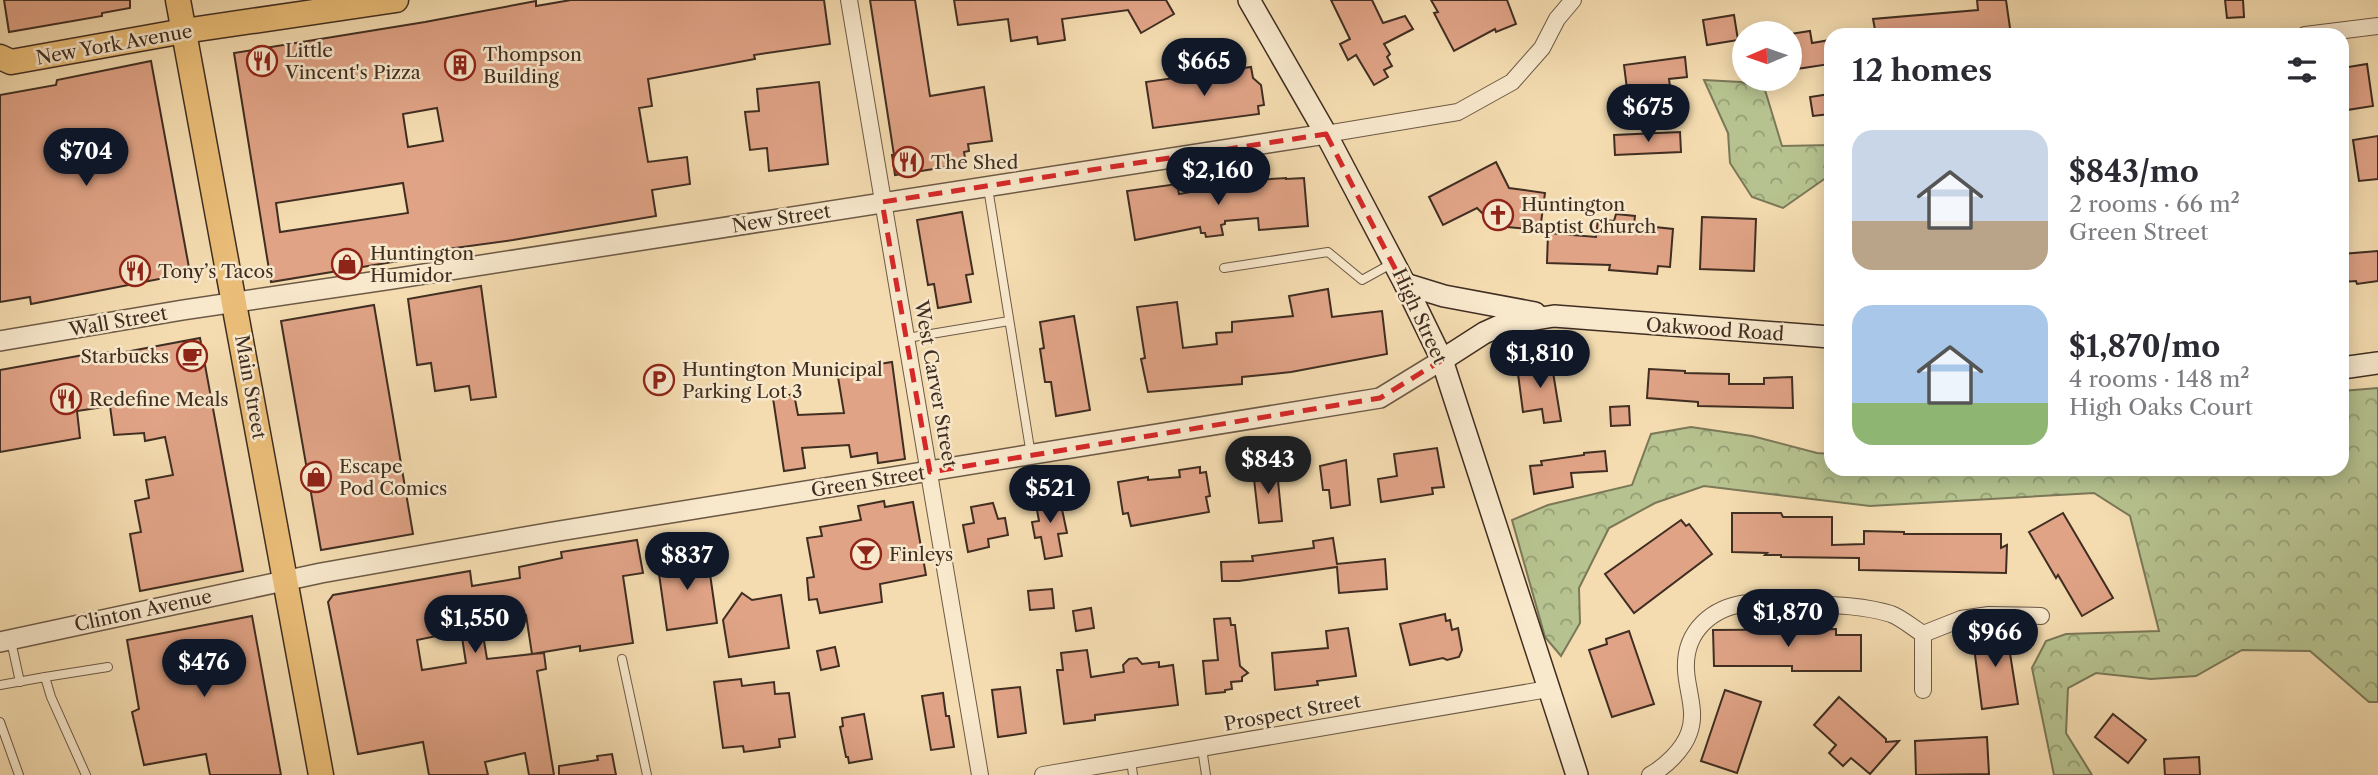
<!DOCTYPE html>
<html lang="en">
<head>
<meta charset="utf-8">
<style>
  :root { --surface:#fff; --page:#f7f7f7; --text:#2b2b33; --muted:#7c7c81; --accent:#111827 }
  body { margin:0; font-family:"Libre Caslon Text",serif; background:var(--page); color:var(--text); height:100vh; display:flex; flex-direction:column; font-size:26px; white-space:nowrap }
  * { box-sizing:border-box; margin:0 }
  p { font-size:23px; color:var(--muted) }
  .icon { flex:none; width:38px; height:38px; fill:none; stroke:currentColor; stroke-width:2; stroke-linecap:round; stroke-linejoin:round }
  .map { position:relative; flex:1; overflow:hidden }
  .panel { position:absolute; left:1824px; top:28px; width:525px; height:448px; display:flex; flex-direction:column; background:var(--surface); border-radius:21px; box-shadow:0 4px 18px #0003 }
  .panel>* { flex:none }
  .needle { width:46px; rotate:268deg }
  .fabs { position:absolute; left:1732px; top:21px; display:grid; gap:14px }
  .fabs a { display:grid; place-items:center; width:70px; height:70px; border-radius:50%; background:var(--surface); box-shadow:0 4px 18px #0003; font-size:35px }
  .price { position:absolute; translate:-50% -60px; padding:0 16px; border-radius:24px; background:var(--accent); color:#fff; font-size:23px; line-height:46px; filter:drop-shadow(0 2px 4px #0008) }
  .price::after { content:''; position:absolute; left:50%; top:42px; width:21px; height:16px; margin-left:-10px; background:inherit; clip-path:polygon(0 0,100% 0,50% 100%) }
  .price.active { background:#222; color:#fff }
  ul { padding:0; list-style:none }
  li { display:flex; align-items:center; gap:21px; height:175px; padding:0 28px }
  li span { display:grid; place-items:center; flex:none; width:196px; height:140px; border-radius:21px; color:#555 }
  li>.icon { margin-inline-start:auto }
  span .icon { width:84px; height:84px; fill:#fffc; stroke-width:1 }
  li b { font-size:30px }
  h2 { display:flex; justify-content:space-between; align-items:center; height:84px; padding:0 28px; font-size:30px }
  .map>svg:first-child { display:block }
</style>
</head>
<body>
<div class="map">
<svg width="2378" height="775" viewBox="0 0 2378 775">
  <defs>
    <pattern id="forest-crowns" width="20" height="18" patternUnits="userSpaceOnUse" patternTransform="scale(1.75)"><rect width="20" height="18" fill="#b6c28f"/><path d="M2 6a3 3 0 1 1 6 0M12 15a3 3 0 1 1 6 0" fill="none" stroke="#959e74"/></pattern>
  </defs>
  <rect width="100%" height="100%" fill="#f4dcb0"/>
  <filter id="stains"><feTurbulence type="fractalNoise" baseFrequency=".00286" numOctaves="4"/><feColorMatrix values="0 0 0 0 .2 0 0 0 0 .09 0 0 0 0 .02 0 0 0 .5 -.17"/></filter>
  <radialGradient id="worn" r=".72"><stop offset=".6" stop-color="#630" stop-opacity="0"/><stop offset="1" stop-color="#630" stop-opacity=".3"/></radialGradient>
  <!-- forest -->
  <g fill="url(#forest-crowns)" stroke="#7b7858" stroke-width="2">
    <path d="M1704 80 1741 82 1765 90 1782 146 1830 145V175L1783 208 1752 197 1730 163 1728 133Z"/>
    <path d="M2378 388V702H2369L2310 651 2242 650 2196 676 2151 679 2096 673 2068 688 2066 733 2092 775H2054L2032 668 2046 641 2066 634 2159 631 2130 516 2094 493 1870 506 1704 486 1655 503 1609 528 1579 588 1580 623 1561 656 1545 637 1512 520 1548 505 1632 485 1651 434 1691 427 1752 436 1817 453 1830 454V469H2342V391Z"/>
  </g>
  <!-- building -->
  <g fill="#e0a386" stroke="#402e22" stroke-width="2" fill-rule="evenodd">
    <path d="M4 0H130V8L102 13V16L9 32Z"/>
    <path d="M571 0H824L830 44 754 55 755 59 648 79 652 106 639 108 648 162 687 157 690 184 652 190 656 216 513 240 410 254 411 259 271 282 234 53 425 22 536 1V6ZM437 108 443 141 408 147 403 114ZM403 183 408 213 280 232 276 203Z"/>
    <path d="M870 0H915L930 96 984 87 992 141 968 144 969 151 964 152 966 164 895 175 892 155H894Z"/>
    <path d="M954 0H1166L1174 14 1141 33 1128 10 1062 19 1065 40 1038 44 1037 37 1011 41 1008 19 958 25Z"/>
    <path d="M1331 0H1372L1383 23 1405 16 1413 29 1384 44 1390 54 1387 57 1392 66 1384 70 1388 77 1374 85 1356 55 1348 60 1340 44 1350 39Z"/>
    <path d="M1431 0H1507L1516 24 1496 32 1495 29 1454 51 1434 13 1438 12Z"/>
    <path d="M1977 0H2006L2011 35H1876L1873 19 1978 10Z"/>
    <path d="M2225 0H2243L2244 17 2227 18Z"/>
    <path d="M1734 15 1738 40 1707 45 1703 20Z"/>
    <path d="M1810 31 1812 43 1830 40V64L1790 70V34Z"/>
    <path d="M1685 57 1687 77 1669 79 1671 94 1661 96 1662 101 1629 105 1624 65Z"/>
    <path d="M151 61 190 273 31 304 30 297 0 302V95L56 85 57 80Z"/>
    <path d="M2367 64 2373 106 2347 110 2342 68Z"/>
    <path d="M1251 67 1253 78 1261 85 1264 105 1258 106 1259 114 1153 128 1146 82Z"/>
    <path d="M819 82 828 164 769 171 767 148 750 150 745 112 759 111 757 89Z"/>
    <path d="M1830 94V114L1813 116 1810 97Z"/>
    <path d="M1680 132 1681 152 1615 155 1614 135Z"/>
    <path d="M2378 136V179L2359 181 2353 140Z"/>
    <path d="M1496 162 1509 188 1545 193 1540 230 1507 227 1490 221 1477 208 1443 225 1429 197Z"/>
    <path d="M1286 178V179L1304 178 1308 226 1259 230 1258 218 1225 221V224L1221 225 1223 235 1206 237 1205 233H1201L1200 227 1135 240 1127 191 1177 184 1179 194 1240 183V181Z"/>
    <path d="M962 212 973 274 966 275 971 302 938 308 934 284 928 285 917 220Z"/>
    <path d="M1616 214 1635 216 1634 224 1636 225 1673 229 1670 267 1658 266 1657 274 1609 270 1610 265 1547 263 1548 233 1596 237 1598 219 1614 221Z"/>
    <path d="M1702 217 1756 219 1754 271 1700 269Z"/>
    <path d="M2378 251V281L2357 284 2356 281 2342 282V254Z"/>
    <path d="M481 286 496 397 471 400 469 386 435 391 431 363 417 365 408 299Z"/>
    <path d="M1328 289 1332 317 1382 311 1387 354 1291 372 1242 377V384L1148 392 1141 359 1145 358 1137 307 1177 302 1183 348 1217 344 1216 333 1232 332V322L1293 316 1289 296Z"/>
    <path d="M374 305 413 534 321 550 281 321Z"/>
    <path d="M1074 316 1090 410 1056 416 1051 382H1045L1040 349 1044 348 1040 322Z"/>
    <path d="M200 338 243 571 140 591 130 534 141 532 135 501 149 498 146 480 173 475 165 437 145 441 144 433 114 435 110 406 77 411 80 438 0 452V370L100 352 120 353Z"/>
    <path d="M1550 354 1561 421 1544 423 1542 409 1523 412 1518 374 1535 372 1532 357Z"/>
    <path d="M892 362 905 459 878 463 877 453 851 457 849 445 802 448 805 468 784 471 773 398 794 394 798 415 844 413 837 371Z"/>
    <path d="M1649 369 1685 371V373L1729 374V384H1764V378L1792 377 1793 408 1698 406V402L1647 398Z"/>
    <path d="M1629 406 1630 425 1611 426 1610 407Z"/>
    <path d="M1437 448 1444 487 1432 488 1433 494 1381 502 1378 479 1397 476 1394 454Z"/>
    <path d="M1605 451 1607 471 1571 473 1573 487 1534 494 1530 466 1542 465 1541 461 1584 455V453Z"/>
    <path d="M1346 460 1350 505 1331 508 1329 490H1323L1320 466Z"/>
    <path d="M1200 467V473L1206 472 1210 496 1206 497 1209 512 1131 526 1128 513 1123 514 1118 482 1148 477V480L1180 477 1179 470Z"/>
    <path d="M1272 468V471H1277L1282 521 1259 523 1253 470Z"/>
    <path d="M1059 495 1067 533 1058 534 1062 556 1045 559 1041 537 1035 538 1032 522 1039 521 1035 499Z"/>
    <path d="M884 501 885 507 913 502 926 575 880 584 882 602 820 613 817 599 809 600 807 578 814 577 807 538 822 536 820 527 861 520 858 506Z"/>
    <path d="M993 503 998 519 1005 518 1008 535 988 539 989 547 968 552 963 525 974 523 971 507Z"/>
    <path d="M1732 513H1781L1783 517H1832V545L1864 544V531L1904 532V534H2001V548L2007 545 2006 573 1859 570V558L1781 557V555H1765L1767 553 1732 552Z"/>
    <path d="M2063 513 2113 598 2082 616 2058 575 2056 578 2029 532Z"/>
    <path d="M1681 520 1686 526 1689 524 1712 554 1634 613 1605 574Z"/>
    <path d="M1333 538 1337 564 1385 559 1387 589 1339 593 1337 567 1239 581H1222L1221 562 1253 561 1252 556 1314 548 1313 541Z"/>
    <path d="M637 540 643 573 623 576 633 643 580 651V646L532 654 544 653 546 669 537 671 554 775H529L525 753 485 762 488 775H429L423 742 358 754 328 602 333 595 470 571 472 586 520 578 519 567 562 558 561 552ZM526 615 532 654 487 659 481 623ZM461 631 466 663 422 670 417 640Z"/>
    <path d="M707 553 717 623 667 630 657 560Z"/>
    <path d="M1052 589 1054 608 1030 610 1028 591Z"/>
    <path d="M742 593 752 600 781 595 789 648 729 657 723 620Z"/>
    <path d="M1091 608 1094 628 1076 631 1073 611Z"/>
    <path d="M1445 614 1446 621 1450 620 1452 630 1458 628 1462 650 1459 657 1447 660 1443 658 1410 665 1400 624Z"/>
    <path d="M252 616 281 775H210L206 754 144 765 132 712 139 709 127 640Z"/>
    <path d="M1230 618 1231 625H1235L1240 666 1248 673 1242 677V681L1231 682 1232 689 1225 690V692L1206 694 1203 661 1218 660 1214 619Z"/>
    <path d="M1348 628 1356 676 1317 681 1318 685 1275 690 1272 653 1328 648 1326 631Z"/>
    <path d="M2006 628 2018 704 1982 709 1972 632Z"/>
    <path d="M1836 629V635H1861V671H1792V666H1714L1713 630Z"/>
    <path d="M1629 631 1654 704 1612 717 1589 650 1607 644 1606 639Z"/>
    <path d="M835 647 839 666 821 670 817 651Z"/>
    <path d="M1087 650 1091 677 1124 672 1123 665 1129 659 1137 658 1142 664 1159 662V667L1173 665 1178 705 1095 715V720L1064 724 1057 670H1063L1061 653Z"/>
    <path d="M741 679 742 686 774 682 775 694 789 693 795 737 779 739 780 747 744 752 743 746 723 748 714 682Z"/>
    <path d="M1020 687 1026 733 998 737 992 690Z"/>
    <path d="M1725 690 1761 702 1737 773 1701 761Z"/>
    <path d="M943 693 946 716H949L954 747 931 750 922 696Z"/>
    <path d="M1839 697 1886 739V742L1899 741 1870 774 1851 758 1843 766 1829 753 1836 745 1814 725Z"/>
    <path d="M864 714 872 759 849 763 848 757H846L840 727 843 726 842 718Z"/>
    <path d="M2113 714 2146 740 2128 763 2095 737Z"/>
    <path d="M1987 737 1989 774 1916 775 1915 741Z"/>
    <path d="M612 754 616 775H559V766L598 760 597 756Z"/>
    <path d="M2199 757 2200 775H2165L2164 759Z"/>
  </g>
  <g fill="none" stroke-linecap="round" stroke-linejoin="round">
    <!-- service casing -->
    <g stroke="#6d5a46" stroke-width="10">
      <g id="service">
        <path d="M988 188 1031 455"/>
        <path d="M1224 268 1328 252 1362 280 1391 264"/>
        <path d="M907 338 1009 321"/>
        <path d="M11 641 20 682"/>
        <path d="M622 659 647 775"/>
        <path d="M45 677 108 667"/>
        <path d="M0 685 45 677 51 697 86 775"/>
        <path d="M0 722 19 775"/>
        <path d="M1202 748 1206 775"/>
        <path d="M1131 760 1133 775"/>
      </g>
    </g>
    <!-- minor casing -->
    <g stroke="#6d5a46" stroke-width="18">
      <g id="minor">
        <path d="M849 0 980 775"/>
        <path d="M2305 35 2378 26"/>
        <path d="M1326 134 1458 112 1512 82 1542 48 1557 19 1573 0"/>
        <path d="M1923 634 1961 619 1989 615 2041 616"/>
        <path d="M1923 634V690"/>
        <path d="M1043 775 1548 689"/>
        <path d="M1650 775C1665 767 1683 750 1689 733 1697 712 1687 691 1686 670 1684 631 1712 607 1748 603 1765 601 1784 604 1801 604 1831 605 1862 605 1891 614 1902 618 1913 628 1923 634"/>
      </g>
    </g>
    <!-- tertiary casing -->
    <g stroke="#6d5a46" stroke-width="22">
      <g id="tertiary">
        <path d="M0 341 183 310 392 279 1326 134"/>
        <path d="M0 642 321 573 553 532 1380 398 1442 360"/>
      </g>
    </g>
    <!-- secondary casing -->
    <g stroke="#402e22" stroke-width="24">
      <g id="secondary">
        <path d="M1249 0 1326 134 1405 284 1442 360 1577 775"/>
        <path d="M1405 284 1444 296 1535 313"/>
        <path d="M1442 360 1484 333 1504 324 1554 316 1830 337"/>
        <path d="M2342 368 2378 363"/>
      </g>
    </g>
    <!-- primary casing -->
    <g stroke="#402e22" stroke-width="27">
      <g id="primary">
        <path d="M178 0 321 775"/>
        <path d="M0 57 11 62 184 31 396 0"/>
      </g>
    </g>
    <!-- service -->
    <use href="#service" stroke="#f8e8cc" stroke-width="8"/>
    <!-- minor -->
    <use href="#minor" stroke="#f8e8cc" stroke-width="16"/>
    <!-- tertiary -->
    <use href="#tertiary" stroke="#f8e8cc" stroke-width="19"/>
    <!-- secondary -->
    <use href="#secondary" stroke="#f8e8cc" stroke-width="21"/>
    <!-- primary -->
    <use href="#primary" stroke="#eabe78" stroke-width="24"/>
  </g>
  <!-- marked area -->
  <path fill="none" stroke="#d62828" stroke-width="5" stroke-dasharray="14 9" stroke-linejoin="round" d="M1326 134 1442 360 1380 398 930 472 882 202Z"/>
  <!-- icons -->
  <defs>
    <g id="restaurant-ring" transform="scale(1.575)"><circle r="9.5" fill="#f8e8cc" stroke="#8f2418" stroke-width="1.5"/><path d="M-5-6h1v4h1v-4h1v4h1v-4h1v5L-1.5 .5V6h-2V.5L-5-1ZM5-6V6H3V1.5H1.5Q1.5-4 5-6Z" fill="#8f2418"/></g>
    <g id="building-ring" transform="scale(1.575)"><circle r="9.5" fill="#f8e8cc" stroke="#8f2418" stroke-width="1.5"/><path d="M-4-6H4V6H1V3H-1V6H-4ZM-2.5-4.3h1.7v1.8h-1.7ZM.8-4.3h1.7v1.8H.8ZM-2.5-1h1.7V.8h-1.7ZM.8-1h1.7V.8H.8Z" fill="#8f2418"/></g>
    <g id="church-ring" transform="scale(1.575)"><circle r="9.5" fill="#f8e8cc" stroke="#8f2418" stroke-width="1.5"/><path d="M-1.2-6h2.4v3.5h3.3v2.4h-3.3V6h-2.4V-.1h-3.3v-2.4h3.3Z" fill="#8f2418"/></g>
    <g id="shop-ring" transform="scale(1.575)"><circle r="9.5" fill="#f8e8cc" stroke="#8f2418" stroke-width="1.5"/><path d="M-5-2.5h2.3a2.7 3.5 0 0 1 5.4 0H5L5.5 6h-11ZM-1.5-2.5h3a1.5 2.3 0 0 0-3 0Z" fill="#8f2418"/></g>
    <g id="cafe-ring" transform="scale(1.575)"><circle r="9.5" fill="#f8e8cc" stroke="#8f2418" stroke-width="1.5"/><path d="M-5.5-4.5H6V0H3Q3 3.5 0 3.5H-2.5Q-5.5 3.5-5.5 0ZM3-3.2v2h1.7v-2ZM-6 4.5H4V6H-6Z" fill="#8f2418"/></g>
    <g id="parking-ring" transform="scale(1.575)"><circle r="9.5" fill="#f8e8cc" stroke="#8f2418" stroke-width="1.5"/><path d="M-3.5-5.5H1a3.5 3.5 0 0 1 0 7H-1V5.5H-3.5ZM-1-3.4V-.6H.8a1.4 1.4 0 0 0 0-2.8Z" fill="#8f2418"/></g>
    <g id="bar-ring" transform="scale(1.575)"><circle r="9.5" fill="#f8e8cc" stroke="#8f2418" stroke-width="1.5"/><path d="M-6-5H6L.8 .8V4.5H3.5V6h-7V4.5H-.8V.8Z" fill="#8f2418"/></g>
  </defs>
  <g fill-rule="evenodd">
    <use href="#restaurant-ring" x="262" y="61"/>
    <use href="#building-ring" x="460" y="65"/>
    <use href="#restaurant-ring" x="908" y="162"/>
    <use href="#church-ring" x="1498" y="215"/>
    <use href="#shop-ring" x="347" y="264"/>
    <use href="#restaurant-ring" x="135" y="271"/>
    <use href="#cafe-ring" x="192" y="356"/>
    <use href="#parking-ring" x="659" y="380"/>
    <use href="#restaurant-ring" x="66" y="399"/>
    <use href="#shop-ring" x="316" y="477"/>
    <use href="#bar-ring" x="866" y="554"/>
  </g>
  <g text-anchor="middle" stroke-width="5" stroke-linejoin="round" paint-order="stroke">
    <!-- street labels -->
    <g font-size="19" fill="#402e22" stroke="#f8e8cc">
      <text transform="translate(114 44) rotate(-10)" y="7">New York Avenue</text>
      <text transform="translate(781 218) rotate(-9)" y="7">New Street</text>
      <text transform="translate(1420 316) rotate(65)" y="7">High Street</text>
      <text transform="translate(118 321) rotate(-10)" y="7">Wall Street</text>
      <text transform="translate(1715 329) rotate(4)" y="7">Oakwood Road</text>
      <text transform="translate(936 384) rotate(80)" y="7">West Carver Street</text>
      <text transform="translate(251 387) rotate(80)" y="7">Main Street</text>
      <text transform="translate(868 481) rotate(-9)" y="7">Green Street</text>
      <text transform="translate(143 610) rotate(-12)" y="7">Clinton Avenue</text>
      <text transform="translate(1292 712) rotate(-10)" y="7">Prospect Street</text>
    </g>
    <!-- poi labels -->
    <g font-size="19" fill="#402e22" stroke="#f8e8cc" text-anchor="start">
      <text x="285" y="57">Little<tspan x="285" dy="22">Vincent's Pizza</tspan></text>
      <text x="483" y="61">Thompson<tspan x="483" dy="22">Building</tspan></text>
      <text x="931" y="169">The Shed</text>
      <text x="1521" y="211">Huntington<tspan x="1521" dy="22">Baptist Church</tspan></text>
      <text x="370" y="260">Huntington<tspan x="370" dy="22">Humidor</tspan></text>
      <text x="158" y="278">Tony’s Tacos</text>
      <text x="169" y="363" text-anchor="end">Starbucks</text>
      <text x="682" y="376">Huntington Municipal<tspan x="682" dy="22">Parking Lot 3</tspan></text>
      <text x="89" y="406">Redefine Meals</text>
      <text x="339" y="473">Escape<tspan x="339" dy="22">Pod Comics</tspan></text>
      <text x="889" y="561">Finleys</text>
    </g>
  </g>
  <rect width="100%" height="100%" filter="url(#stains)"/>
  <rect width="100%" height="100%" fill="url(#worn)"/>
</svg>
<div class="fabs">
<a><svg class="needle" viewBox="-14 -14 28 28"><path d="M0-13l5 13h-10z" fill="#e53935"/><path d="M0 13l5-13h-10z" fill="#7c7c81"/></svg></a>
</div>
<b class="price" style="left:1204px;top:98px">$665</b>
<b class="price" style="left:1648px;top:144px">$675</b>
<b class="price" style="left:86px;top:188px">$704</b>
<b class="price" style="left:1218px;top:207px">$2,160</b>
<b class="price" style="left:1540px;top:390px">$1,810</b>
<b class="price active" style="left:1268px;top:496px">$843</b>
<b class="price" style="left:1050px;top:525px">$521</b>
<b class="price" style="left:687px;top:592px">$837</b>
<b class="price" style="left:1788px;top:649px">$1,870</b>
<b class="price" style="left:475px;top:655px">$1,550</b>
<b class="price" style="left:1995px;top:669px">$966</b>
<b class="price" style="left:204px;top:699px">$476</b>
<section class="panel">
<h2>12 homes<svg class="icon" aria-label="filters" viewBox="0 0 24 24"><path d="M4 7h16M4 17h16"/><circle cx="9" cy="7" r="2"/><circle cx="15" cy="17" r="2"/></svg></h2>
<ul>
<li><span style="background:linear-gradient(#c9d6e8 65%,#b9a48a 0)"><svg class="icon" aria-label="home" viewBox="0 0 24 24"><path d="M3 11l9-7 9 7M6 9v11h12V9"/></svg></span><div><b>$843/mo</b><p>2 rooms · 66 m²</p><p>Green Street</p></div></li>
<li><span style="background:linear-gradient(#a9c7e8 70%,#8fb573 0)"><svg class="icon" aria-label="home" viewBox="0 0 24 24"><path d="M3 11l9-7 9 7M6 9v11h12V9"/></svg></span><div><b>$1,870/mo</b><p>4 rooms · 148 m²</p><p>High Oaks Court</p></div></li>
</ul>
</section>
</div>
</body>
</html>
